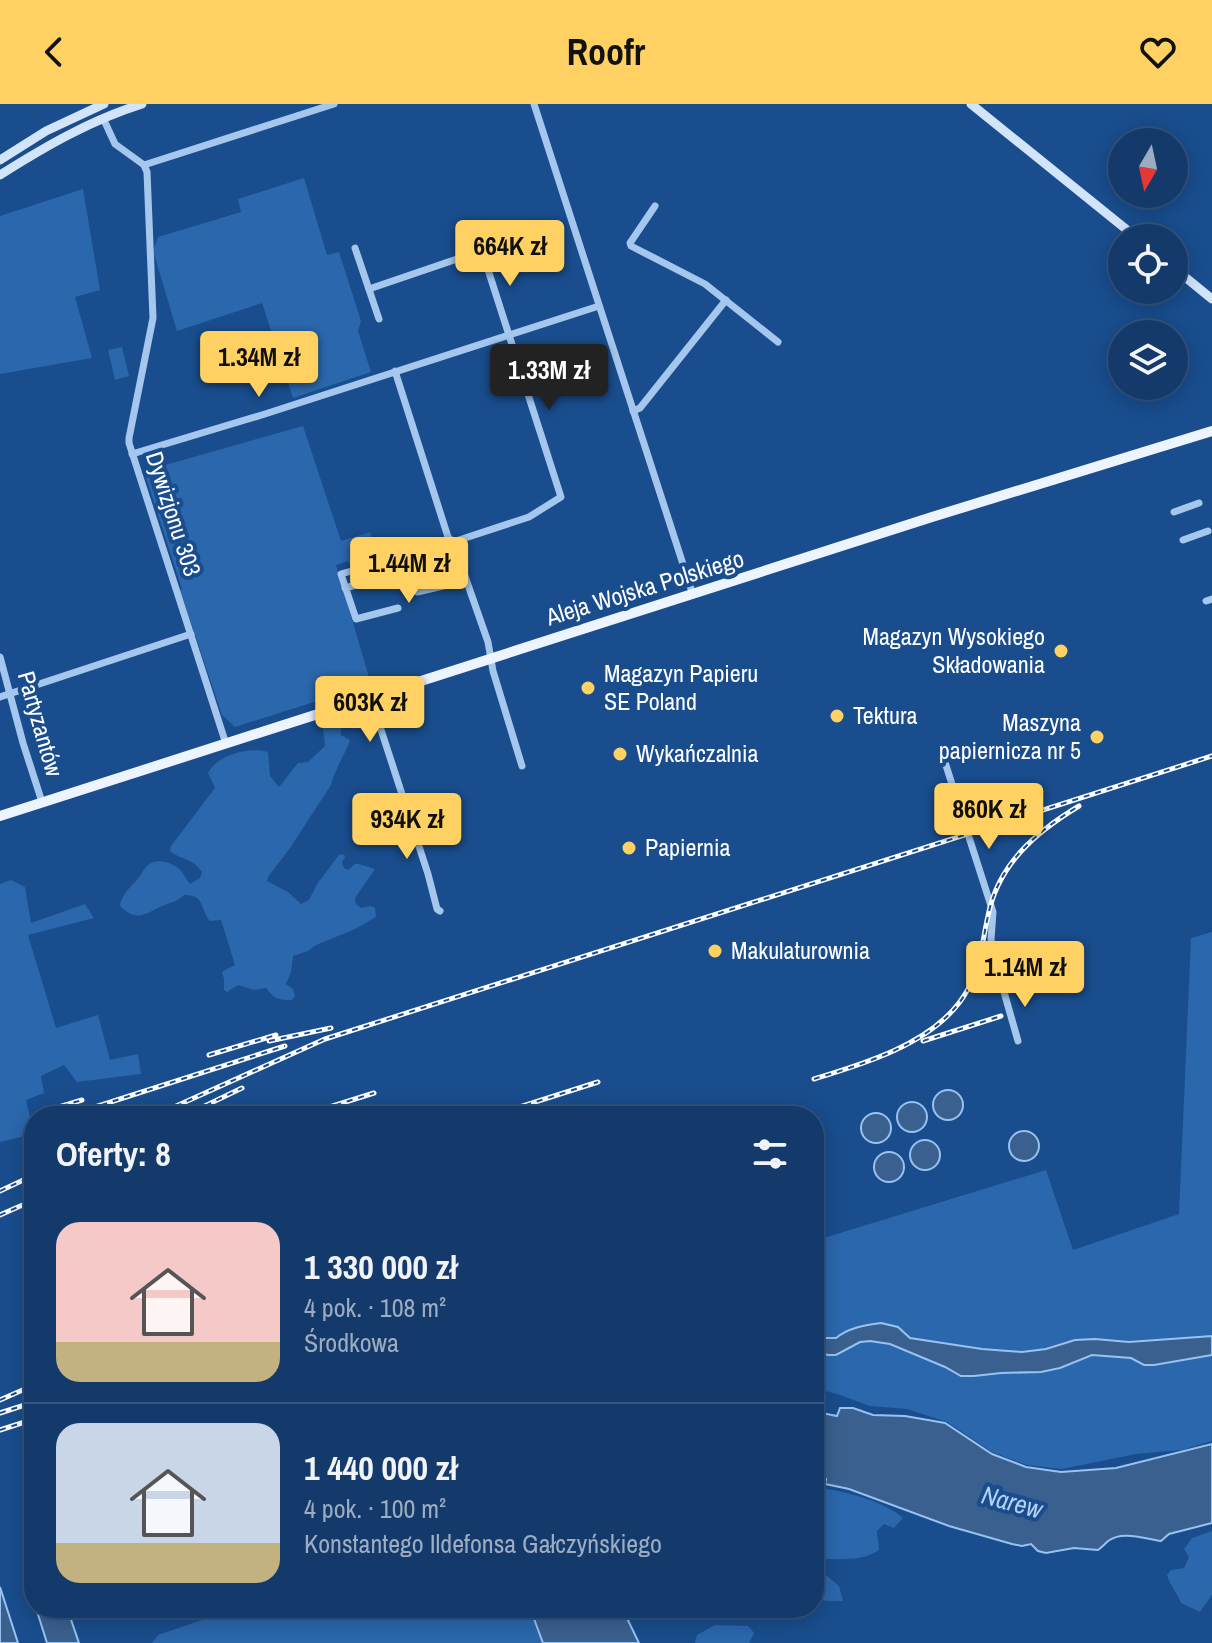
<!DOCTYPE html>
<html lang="pl">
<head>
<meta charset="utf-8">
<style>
  :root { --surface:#133a6a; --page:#204572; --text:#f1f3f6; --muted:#9dadc1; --line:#32547e; --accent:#ffd062 }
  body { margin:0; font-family:"Archivo Narrow",sans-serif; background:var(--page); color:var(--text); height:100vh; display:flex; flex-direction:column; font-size:30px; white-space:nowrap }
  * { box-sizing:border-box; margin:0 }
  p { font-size:26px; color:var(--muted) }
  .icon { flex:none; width:44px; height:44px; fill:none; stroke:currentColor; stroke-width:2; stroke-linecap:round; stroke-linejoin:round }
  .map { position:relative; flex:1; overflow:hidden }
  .sheet { position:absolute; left:24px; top:1002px; width:800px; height:512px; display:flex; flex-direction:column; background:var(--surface); border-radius:32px; box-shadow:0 4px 20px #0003,0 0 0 2px var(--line) }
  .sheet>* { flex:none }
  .needle { width:52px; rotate:189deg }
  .buttons { position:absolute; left:1108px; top:24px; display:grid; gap:16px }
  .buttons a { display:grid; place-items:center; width:80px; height:80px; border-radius:50%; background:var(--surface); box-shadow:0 4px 20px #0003,0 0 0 2px var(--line); font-size:40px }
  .price { position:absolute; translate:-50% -68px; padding:0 18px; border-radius:8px; background:var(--accent); color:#111; font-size:26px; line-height:52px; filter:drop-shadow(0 2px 4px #0008) }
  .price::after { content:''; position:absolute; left:50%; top:48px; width:24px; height:18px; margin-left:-12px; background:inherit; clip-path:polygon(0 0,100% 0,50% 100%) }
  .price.selected { background:#222; color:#fff }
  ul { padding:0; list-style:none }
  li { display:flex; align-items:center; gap:24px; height:200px; padding:0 32px }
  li+li { border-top:2px solid var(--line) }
  li span { display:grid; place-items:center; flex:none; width:224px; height:160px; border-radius:24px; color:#555 }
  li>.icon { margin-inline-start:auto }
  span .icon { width:96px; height:96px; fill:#fffc; stroke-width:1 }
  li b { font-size:34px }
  h2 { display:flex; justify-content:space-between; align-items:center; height:96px; padding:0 32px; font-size:34px }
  header { display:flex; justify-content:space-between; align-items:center; height:104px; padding:0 32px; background:var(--accent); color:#111; font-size:36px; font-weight:800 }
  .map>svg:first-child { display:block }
</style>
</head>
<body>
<header><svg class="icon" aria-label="back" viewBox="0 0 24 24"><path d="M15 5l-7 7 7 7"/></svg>Roofr<svg class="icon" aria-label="heart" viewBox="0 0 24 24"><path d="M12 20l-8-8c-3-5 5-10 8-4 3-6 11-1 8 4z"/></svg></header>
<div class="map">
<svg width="1212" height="1539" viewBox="0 0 1212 1539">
  <rect width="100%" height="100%" fill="#194d8d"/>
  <!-- green -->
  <g fill="#2b67ac">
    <path d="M304 74 327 151 339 148 361 217 358 227 371 268 293 294 262 199 177 227 153 147 158 133 241 108 238 95Z"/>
    <path d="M83 85 100 186 75 193 92 254 0 270V112Z"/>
    <path d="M122 243 129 272 115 276 108 246Z"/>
    <path d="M303 322 341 437 370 428 379 456 351 465 348 457 336 461 371 580 235 623 222 611 180 486 182 485 144 367Z"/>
    <path d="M328 621 341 624V631L350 636C345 651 335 665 331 681L290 744 268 773 267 777 288 788 301 800 309 796 317 780 339 751 343 750 345 753 342 758 344 764 348 766 355 760H359L375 765 355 794 356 800 361 804 370 802 375 804 376 813 355 825 314 842 308 847 293 852 291 868 286 880 293 885 295 892 292 896C277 896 275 895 266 884L254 886 238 881 227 888 224 886V874L222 870 223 867 235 861 221 816 210 817C200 806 205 790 184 791 178 797 175 797 167 800 147 807 140 821 120 802 121 792 129 784 137 776 141 771 144 764 148 761 156 754 171 758 178 764 183 768 186 775 190 780L200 774 202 768C192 753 182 757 170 747L171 742 215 684 208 669C217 651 249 642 268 648L270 672 279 683 298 659 308 658 325 642 323 624Z"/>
    <path d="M11 776 25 783 31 819 85 800 94 814 28 831 56 924 98 911 110 956 138 950 141 970 77 978 64 961 41 972 44 989 26 996 34 1030 0 1038V780Z"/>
    <path d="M1212 828V1337L1182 1346 1136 1350 1062 1365 1027 1361 992 1348 947 1318 907 1305 870 1302 837 1290 814 1284V1137L1046 1066 1073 1146 1179 1110 1191 834Z"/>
    <path d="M814 1383C840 1386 883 1396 903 1414L894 1424 884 1420 877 1427 879 1446C864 1457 842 1455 824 1455L820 1461 819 1465 839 1482 843 1497C833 1497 820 1499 814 1490Z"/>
    <path d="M1212 1427V1491L1200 1508 1181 1499C1177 1488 1170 1482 1167 1471L1171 1466 1184 1464 1189 1453 1184 1445 1192 1434Z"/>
    <path d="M225 1504H530L542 1539H152L158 1531 226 1508Z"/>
    <path d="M715 1521 748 1522 754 1529 749 1539H695L697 1531Z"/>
  </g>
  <!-- water -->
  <g fill="#3a608f" stroke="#97c2f1" stroke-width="2">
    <circle cx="948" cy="1001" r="15"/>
    <circle cx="912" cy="1013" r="15"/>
    <circle cx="876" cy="1024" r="15"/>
    <circle cx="1024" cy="1042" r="15"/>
    <circle cx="925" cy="1051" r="15"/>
    <circle cx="889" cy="1063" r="15"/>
    <path d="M881 1219 898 1223 910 1234 982 1245 1022 1248 1046 1245 1075 1236 1095 1235 1129 1238 1212 1232V1251L1154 1261H1144L1131 1254 1092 1251 1060 1264 1041 1268 1001 1269 974 1272H961L945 1263 890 1240 870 1237 860 1238 836 1251H828L814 1247V1226L824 1234H836C848 1224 865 1221 881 1219Z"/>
    <path d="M840 1304H853L873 1311 905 1312 945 1319 992 1350 1026 1363 1061 1368 1116 1364 1212 1340V1419L1169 1430 1161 1437C1145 1435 1122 1426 1108 1437 1105 1440 1102 1443 1098 1446L1074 1444 1046 1449 1038 1447 1031 1440 1022 1442 1012 1440 949 1422 849 1385 825 1380 826 1375 814 1372V1306L823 1305 822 1309 837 1312Z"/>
    <path d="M0 1483 18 1539H0Z"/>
    <path d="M36 1504H67L79 1539H47Z"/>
    <path d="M530 1504H618L625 1510 639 1539H543Z"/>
  </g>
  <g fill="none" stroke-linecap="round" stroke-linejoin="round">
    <!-- street -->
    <g stroke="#a5c7ee" stroke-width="7">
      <path d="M534 0 693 491"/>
      <path d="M103 14 115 40 144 61 147 68 153 214 129 334V339L226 640"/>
      <path d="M144 61 334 0"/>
      <path d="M655 102 630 139 631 142 705 180 778 238"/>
      <path d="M355 144 379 215"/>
      <path d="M369 185 504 139"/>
      <path d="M395 267 448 433 453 438 488 538 493 567 522 662"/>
      <path d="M633 307 640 304 726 196"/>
      <path d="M132 350 265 310 599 202"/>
      <path d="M1174 408 1199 399"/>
      <path d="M1183 436 1208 427"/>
      <path d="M405 452 417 488 452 480"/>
      <path d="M345 484 389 472"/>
      <path d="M1206 497 1212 495"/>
      <path d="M398 504 356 515 341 470 453 438 529 413 561 393 482 147"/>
      <path d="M0 553 23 639 42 698"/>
      <path d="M370 592 428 770 437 805 440 807"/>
      <path d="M0 593 191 530"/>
      <path d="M942 649 993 808 991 835 994 853 1018 937"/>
    </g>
    <!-- secondary -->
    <g stroke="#d2e4fa" stroke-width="9">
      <path d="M971 0 1137 134"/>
      <path d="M0 56 46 27 104 0"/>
      <path d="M0 71C46 42 91 16 142 0"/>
      <path d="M1174 164 1212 195"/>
    </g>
    <!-- primary -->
    <path stroke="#ecf4ff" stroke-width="10" d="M0 712 932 413 1212 327"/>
    <!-- rail casing -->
    <g stroke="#fff" stroke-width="5">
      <g id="rail">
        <path d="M269 937 331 924"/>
        <path d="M923 937 1001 912"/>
        <path d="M209 951 276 931"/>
        <path d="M814 975C863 960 927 941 959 899 980 872 981 843 988 812 998 760 1036 728 1079 702"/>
        <path d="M39 1009 82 996"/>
        <path d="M67 1012 285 942"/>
        <path d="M134 1012 141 1009"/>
        <path d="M154 1012 325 935 1212 652"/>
        <path d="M184 1012 242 984"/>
        <path d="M301 1012 374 989"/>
        <path d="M491 1012 598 978"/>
        <path d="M33 1040 34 1039"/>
        <path d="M0 1087 34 1071"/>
        <path d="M0 1111 34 1096"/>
        <path d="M0 1296 34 1281"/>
        <path d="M0 1309 34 1298"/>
        <path d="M0 1326 34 1315"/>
      </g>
    </g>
    <!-- rail -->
    <use href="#rail" stroke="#194d8d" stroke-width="2" stroke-dasharray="6" stroke-linecap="butt"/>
  </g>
  <!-- markers -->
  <g fill="#ffd062" stroke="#194d8d" stroke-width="3">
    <circle cx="1061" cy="547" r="8"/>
    <circle cx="588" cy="584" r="8"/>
    <circle cx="837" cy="612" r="8"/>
    <circle cx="1097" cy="633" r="8"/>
    <circle cx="620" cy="650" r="8"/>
    <circle cx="629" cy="744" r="8"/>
    <circle cx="715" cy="847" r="8"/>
  </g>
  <g text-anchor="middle" stroke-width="8" stroke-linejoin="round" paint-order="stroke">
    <!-- street labels -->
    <g font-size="24" fill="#fff" stroke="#194d8d">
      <text transform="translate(173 410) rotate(72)" y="8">Dywizjonu 303</text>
      <text transform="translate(645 484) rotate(-17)" y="8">Aleja Wojska Polskiego</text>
      <text transform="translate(40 620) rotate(74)" y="8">Partyzantów</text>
    </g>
    <!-- poi labels -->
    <g font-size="24" fill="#fff" stroke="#194d8d" text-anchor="start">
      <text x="1045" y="541" text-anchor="end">Magazyn Wysokiego<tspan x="1045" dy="28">Składowania</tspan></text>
      <text x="604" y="578">Magazyn Papieru<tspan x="604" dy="28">SE Poland</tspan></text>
      <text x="853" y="620">Tektura</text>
      <text x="1081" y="627" text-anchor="end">Maszyna<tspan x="1081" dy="28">papiernicza nr 5</tspan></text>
      <text x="636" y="658">Wykańczalnia</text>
      <text x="645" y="752">Papiernia</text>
      <text x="731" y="855">Makulaturownia</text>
    </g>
    <!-- water labels -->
    <g font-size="26" font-style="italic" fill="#b1d1f6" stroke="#194d8d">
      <text transform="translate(1012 1398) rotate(15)" y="9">Narew</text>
    </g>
  </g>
</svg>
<div class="buttons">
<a><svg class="needle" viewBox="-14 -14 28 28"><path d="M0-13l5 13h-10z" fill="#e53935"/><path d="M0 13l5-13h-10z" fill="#9dadc1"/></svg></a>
<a><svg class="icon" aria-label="locate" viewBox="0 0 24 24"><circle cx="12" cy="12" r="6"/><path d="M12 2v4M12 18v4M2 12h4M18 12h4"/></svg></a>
<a><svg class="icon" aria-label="layers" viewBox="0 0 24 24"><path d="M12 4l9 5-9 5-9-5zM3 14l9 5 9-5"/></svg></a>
</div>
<b class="price" style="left:510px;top:184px">664K zł</b>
<b class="price" style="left:259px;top:295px">1.34M zł</b>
<b class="price selected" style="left:549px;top:308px">1.33M zł</b>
<b class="price" style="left:409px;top:501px">1.44M zł</b>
<b class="price" style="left:370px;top:640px">603K zł</b>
<b class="price" style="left:989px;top:747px">860K zł</b>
<b class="price" style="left:407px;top:757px">934K zł</b>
<b class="price" style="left:1025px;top:905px">1.14M zł</b>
<section class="sheet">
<h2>Oferty: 8<svg class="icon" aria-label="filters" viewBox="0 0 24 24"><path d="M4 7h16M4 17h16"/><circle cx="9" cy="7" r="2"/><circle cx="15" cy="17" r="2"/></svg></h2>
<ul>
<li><span style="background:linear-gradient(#f6c9c9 75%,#c2b280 0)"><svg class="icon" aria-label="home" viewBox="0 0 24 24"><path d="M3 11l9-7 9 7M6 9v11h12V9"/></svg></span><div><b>1 330 000 zł</b><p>4 pok. · 108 m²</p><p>Środkowa</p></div></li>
<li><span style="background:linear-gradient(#c9d6e8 75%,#c2b280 0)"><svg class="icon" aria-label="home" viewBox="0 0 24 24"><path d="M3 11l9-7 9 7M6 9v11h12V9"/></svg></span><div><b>1 440 000 zł</b><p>4 pok. · 100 m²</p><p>Konstantego Ildefonsa Gałczyńskiego</p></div></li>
</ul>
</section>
</div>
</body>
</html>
